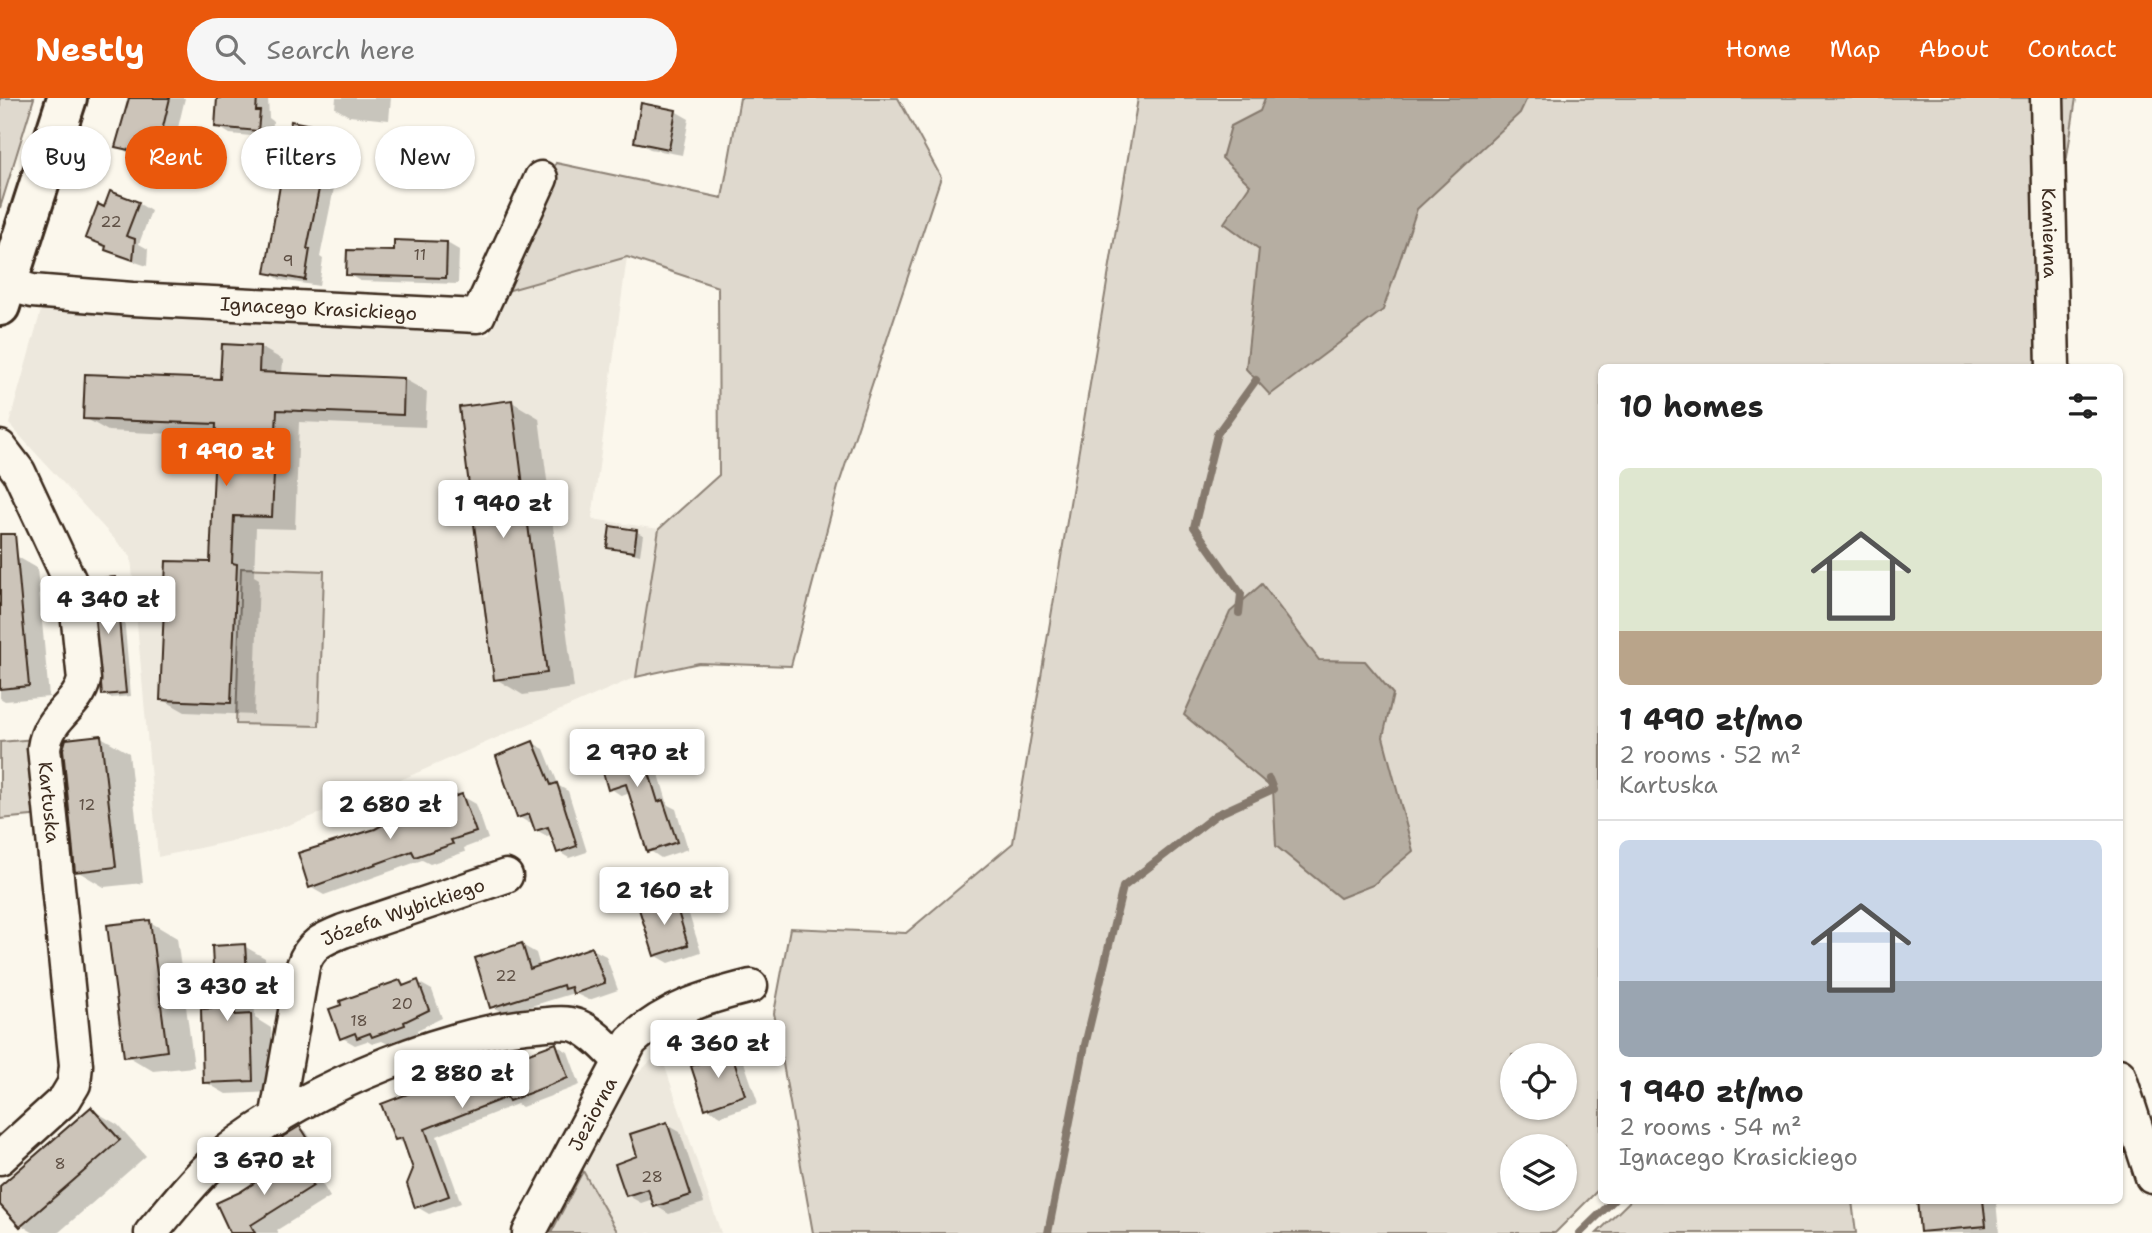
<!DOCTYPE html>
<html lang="en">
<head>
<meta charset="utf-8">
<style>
  :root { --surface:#fff; --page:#f6f6f6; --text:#222; --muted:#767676; --line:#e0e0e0; --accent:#ea580c }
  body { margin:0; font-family:"Shantell Sans",sans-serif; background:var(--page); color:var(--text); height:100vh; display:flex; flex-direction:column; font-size:26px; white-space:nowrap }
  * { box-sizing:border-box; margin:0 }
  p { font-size:23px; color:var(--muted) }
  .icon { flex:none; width:38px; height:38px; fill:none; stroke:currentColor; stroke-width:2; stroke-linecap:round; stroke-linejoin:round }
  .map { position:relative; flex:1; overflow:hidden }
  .sheet { position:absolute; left:1598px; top:266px; width:525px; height:840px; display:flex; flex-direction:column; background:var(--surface); border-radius:10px; box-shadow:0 2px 5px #0004 }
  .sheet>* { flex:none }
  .guide { position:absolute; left:21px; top:28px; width:665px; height:63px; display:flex; gap:14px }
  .tools { position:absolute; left:1500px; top:945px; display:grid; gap:14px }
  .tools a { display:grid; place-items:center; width:77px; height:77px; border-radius:50%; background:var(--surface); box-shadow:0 2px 5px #0004; font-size:35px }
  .price { position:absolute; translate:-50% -60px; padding:0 16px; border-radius:7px; background:#fff; color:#222; font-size:23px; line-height:46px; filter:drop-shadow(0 2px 4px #0008) }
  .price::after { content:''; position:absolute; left:50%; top:42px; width:21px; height:16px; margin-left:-10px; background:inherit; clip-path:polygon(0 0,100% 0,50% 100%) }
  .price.on { background:var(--accent); color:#fff }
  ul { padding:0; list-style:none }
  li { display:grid; align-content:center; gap:14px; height:371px; padding:0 21px }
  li+li { border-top:2px solid var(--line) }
  li span { display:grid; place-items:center; height:217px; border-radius:10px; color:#555 }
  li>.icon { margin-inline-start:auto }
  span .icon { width:126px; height:126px; fill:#fffc; stroke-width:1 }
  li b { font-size:30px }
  h2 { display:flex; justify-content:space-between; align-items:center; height:84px; padding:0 21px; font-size:30px }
  .tag { padding:0 24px; border-radius:32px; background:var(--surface); box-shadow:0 2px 5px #0004; font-size:24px; line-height:63px }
  .tag.on { background:var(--accent); color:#fff }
  header { display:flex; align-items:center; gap:42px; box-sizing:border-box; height:98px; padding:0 35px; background:var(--accent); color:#fff }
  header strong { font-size:33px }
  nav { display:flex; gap:38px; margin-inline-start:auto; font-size:24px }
  .search { width:490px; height:63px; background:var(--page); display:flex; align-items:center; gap:18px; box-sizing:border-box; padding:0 24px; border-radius:38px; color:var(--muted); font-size:26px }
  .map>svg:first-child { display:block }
</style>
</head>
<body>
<header>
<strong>Nestly</strong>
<div class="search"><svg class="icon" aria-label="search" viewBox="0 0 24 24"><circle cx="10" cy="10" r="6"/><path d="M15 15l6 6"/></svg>Search here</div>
<nav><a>Home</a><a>Map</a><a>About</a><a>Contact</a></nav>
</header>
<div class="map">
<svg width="2152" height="1135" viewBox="0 0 2152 1135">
  <rect width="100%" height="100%" fill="#fbf7ec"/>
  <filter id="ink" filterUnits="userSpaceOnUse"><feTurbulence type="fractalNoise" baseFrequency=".0143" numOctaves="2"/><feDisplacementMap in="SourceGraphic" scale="14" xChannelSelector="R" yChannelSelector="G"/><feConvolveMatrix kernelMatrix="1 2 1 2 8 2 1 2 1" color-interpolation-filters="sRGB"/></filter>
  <g filter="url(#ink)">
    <!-- built -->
    <g fill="#ede8dd">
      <path d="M627 159 592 421 659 431 636 579 341 708 263 736 158 759 131 459 9 326 42 209 489 237 503 194Z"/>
      <path d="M660 954 721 1135H618L583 1073 633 980Z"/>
    </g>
    <!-- green -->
    <g fill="#dfd9ce" stroke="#8d8276" stroke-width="2" fill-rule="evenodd">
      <path d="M0 0H34L0 110Z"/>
      <path d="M740 0H898L941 79 838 389 791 568 699 565 636 579 659 431 719 377 718 189 627 159 503 194 556 65 722 100Z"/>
      <path d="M1138 0H2076L2035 269 1601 270V1089L1555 1135H813L774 915 790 830 906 835 1013 745ZM1512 957H1564V1010H1512ZM1512 1048H1564V1101H1512Z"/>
      <path d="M241 470 324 473 319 628 236 626Z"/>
      <path d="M35 641 42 717 0 721V644Z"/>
      <path d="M583 1073 618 1135H551Z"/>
      <path d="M1631 1102 1852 1103 1856 1135H1597Z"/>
    </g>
    <!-- water -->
    <g fill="#b6aea2" stroke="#85796d" stroke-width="2">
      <path d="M1265 0H1527L1520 15 1417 111 1383 212 1270 297 1246 271 1259 151 1224 125 1250 87 1222 60 1231 28 1260 13Z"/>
      <path d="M1262 486 1319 562 1365 563 1393 596 1383 639 1413 753 1373 787 1340 800 1276 748 1273 691 1184 617 1230 514Z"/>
    </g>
    <!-- shadow -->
    <g fill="#0003">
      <path d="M131 0H185L170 64 131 56 117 48Z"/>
      <path d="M219 0H268L269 20 273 23 272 40 230 36 217 28Z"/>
      <path d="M336 0H391L389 22 349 18 335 10Z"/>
      <path d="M675 13 689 21 682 57 650 51 636 43Z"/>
      <path d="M330 33 344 41 320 159 323 161 319 188 281 182 267 174Z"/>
      <path d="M138 105 151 113 139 146 148 151 147 168 120 159 87 139 105 111Z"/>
      <path d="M447 145 459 152 458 186 360 183 348 176 395 155Z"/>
      <path d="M260 249 283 262 282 276 404 281 427 294 425 329 299 324 295 431 256 430 254 478 259 481 254 617 185 614 162 601 212 466 217 338 108 333 85 320 222 283Z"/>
      <path d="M512 304 539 320 574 590 523 597 496 581Z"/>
      <path d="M637 434 643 437 640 457 609 449Z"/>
      <path d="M16 458 37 470 49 599 5 603 0 600V459Z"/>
      <path d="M115 481 121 484 131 598 110 600 103 596Z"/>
      <path d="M637 638 650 645 668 707 676 711 688 751 661 760 649 752 630 695 622 698 610 690Z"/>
      <path d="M101 639 129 655 143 785 104 789 77 773Z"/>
      <path d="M533 645 544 651 559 688 568 693 587 754 569 760 559 754 553 736 547 738 536 732 533 724 529 725 519 719Z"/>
      <path d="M462 698 476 706 488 741 464 750 465 754 430 766 422 762 324 797 310 789 376 732Z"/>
      <path d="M673 802 687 810 701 854 669 865 655 857Z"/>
      <path d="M150 824 177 840 194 969 153 973 126 957Z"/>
      <path d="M522 847 536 855 540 869 592 851 606 858 618 892 589 902 574 895 505 916 491 908Z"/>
      <path d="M244 848 265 860 267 887 254 888 255 920 271 930 273 994 226 996 205 984 217 912Z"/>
      <path d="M400 884 408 888 418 884 432 892 442 920 417 932 418 935 388 946 382 943 372 946 367 943 355 947 341 939Z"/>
      <path d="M556 947 568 954 580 987 522 1009 517 1006 437 1038 461 1105 429 1116 417 1109 415 1071 407 1047 396 1041 462 977 467 980Z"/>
      <path d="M730 956 744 964 758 1005 721 1018 707 1010Z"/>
      <path d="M91 1011 118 1027 146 1058 58 1135H34L21 1127 0 1104V1090Z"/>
      <path d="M666 1026 680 1034 704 1105 669 1116 656 1108 653 1101 641 1105 627 1097 639 1059Z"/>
      <path d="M300 1030 306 1033 317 1051 298 1063 313 1071 330 1099 277 1132 279 1135H232L240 1095 297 1059 284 1040Z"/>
      <path d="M1919 1102H1996L1999 1135H1925L1922 1133Z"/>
    </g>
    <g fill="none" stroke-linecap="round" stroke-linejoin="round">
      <!-- stream -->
      <g stroke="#85796d" stroke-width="8">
        <path d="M1239 515 1241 496 1194 429 1217 336 1256 282"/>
        <path d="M1048 1135 1085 947 1123 789 1216 717 1273 691 1269 681"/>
        <path d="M1580 1135 1614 1102"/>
      </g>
    </g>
    <!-- building -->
    <g fill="#ccc4b9" stroke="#3b2a1e" stroke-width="2">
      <path d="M129 0H170L156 58 115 49Z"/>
      <path d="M217 0H257L256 13H260L258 33 215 29Z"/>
      <path d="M641 5 676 12 669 51 634 44Z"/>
      <path d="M291 23 331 31 307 151H310L305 182 265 175Z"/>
      <path d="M110 93 139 104 126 138 135 141 133 162 105 152 106 148 85 140 98 106 104 109Z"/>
      <path d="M394 142 447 144 446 180 346 177 347 152 394 153Z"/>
      <path d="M222 246 260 248 259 274 404 280 403 317 277 312 272 419 234 418 232 465 237 466 231 605 160 602 166 463 210 464 216 326 83 321 85 276 220 281Z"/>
      <path d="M512 302 547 575 494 582 459 309Z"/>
      <path d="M610 428 637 432 634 454 607 450Z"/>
      <path d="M0 436H15L29 588 0 591Z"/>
      <path d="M115 479 126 595 102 597 91 481Z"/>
      <path d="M637 636 658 704 663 702 677 744 647 754 626 686 608 692 596 649Z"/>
      <path d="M101 637 116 769 75 774 63 651 66 641Z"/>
      <path d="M533 643 551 687 557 685 577 748 557 755 548 729 535 733 529 716 517 720 496 658Z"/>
      <path d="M462 696 476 734 451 742 453 746 415 759 412 753 309 790 298 755 375 731 386 725 385 722Z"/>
      <path d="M674 800 688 847 654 858 639 811Z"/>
      <path d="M150 822 167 953 124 959 107 827Z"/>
      <path d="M522 845 530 871 592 849 605 885 573 896 571 889 564 891 563 887 490 910 475 860Z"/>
      <path d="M245 846 247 876 234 877 235 917 251 916 253 983 203 985 201 911 215 910 212 848Z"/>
      <path d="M400 882 403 888 418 882 429 912 404 924 405 927 372 939 370 935 357 940 355 935 340 941 329 911 341 907 340 903Z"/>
      <path d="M556 945 568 980 509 1003 507 999 425 1031 449 1098 415 1110 407 1086 413 1071 402 1040 395 1042 381 1006 462 975 464 979Z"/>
      <path d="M731 954 745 997 705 1011 691 968Z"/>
      <path d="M91 1009 120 1042 20 1129 0 1107V1088Z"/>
      <path d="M667 1024 691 1097 654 1109 648 1091 626 1098 615 1066 637 1058 630 1036Z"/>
      <path d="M300 1028 312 1047 294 1059 282 1039Z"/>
      <path d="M294 1059 313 1088 251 1127 255 1135H230L216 1105 240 1094Z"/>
      <path d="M1917 1102H1983L1986 1128 1920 1134Z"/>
    </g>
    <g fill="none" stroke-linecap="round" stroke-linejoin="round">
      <!-- minor casing -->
      <g stroke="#3b2a1e" stroke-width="37">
        <g id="minor">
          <path id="s1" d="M2047 0 2053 270"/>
          <path id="s2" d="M7 186 32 193 132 201 478 218 541 80"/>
          <path id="s3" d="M0 349 19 374 75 494 84 582C78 609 48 617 44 650L76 967 74 986 65 1001 0 1060"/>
          <path d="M2119 977 2152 1079"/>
          <path id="s4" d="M276 1022 303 868C310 846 323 841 343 833L506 778"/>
          <path d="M151 1135C170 1113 189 1087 211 1067 283 1001 439 934 536 927 549 926 565 923 578 928 594 935 607 950 619 962"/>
          <path id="s5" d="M529 1135 631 943C665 911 707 899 751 888"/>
        </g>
      </g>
      <!-- major casing -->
      <g stroke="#3b2a1e" stroke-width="44">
        <path id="major" d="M0 208 67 0"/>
      </g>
      <!-- minor -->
      <use href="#minor" stroke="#fbf7ec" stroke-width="32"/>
      <!-- major -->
      <use href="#major" stroke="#fbf7ec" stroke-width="38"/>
    </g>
  </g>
  <g text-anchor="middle" stroke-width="7" stroke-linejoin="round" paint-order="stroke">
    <!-- number labels -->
    <g font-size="16" fill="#5f5045">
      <text x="111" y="129">22</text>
      <text x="420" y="162">11</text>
      <text x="288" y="168">9</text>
      <text x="87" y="712">12</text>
      <text x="506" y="883">22</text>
      <text x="402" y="911">20</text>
      <text x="359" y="928">18</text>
      <text x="60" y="1071">8</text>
      <text x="652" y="1084">28</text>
    </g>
    <!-- street labels -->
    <g font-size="19" fill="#3b2a1e" stroke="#fbf7ec">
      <text dy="7" stroke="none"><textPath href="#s1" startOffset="135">Kamienna</textPath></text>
      <text dy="7" stroke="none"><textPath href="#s2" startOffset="313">Ignacego Krasickiego</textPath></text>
      <text dy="7" stroke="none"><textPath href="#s3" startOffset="387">Kartuska</textPath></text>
      <text dy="7" stroke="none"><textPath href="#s4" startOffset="275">Józefa Wybickiego</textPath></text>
      <text dy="7" stroke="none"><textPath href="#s5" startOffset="135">Jeziorna</textPath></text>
    </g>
  </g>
</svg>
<div class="tools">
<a><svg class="icon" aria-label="locate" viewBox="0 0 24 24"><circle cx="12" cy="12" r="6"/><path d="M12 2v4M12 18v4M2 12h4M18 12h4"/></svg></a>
<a><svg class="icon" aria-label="layers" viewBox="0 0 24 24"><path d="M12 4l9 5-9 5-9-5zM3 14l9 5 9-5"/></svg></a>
</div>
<b class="price on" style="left:226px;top:390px">1 490 zł</b>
<b class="price" style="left:503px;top:442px">1 940 zł</b>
<b class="price" style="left:108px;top:538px">4 340 zł</b>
<b class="price" style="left:637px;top:691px">2 970 zł</b>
<b class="price" style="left:390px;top:743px">2 680 zł</b>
<b class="price" style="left:664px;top:829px">2 160 zł</b>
<b class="price" style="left:227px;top:925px">3 430 zł</b>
<b class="price" style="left:718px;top:982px">4 360 zł</b>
<b class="price" style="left:462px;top:1012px">2 880 zł</b>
<b class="price" style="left:264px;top:1099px">3 670 zł</b>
<div class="guide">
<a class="tag">Buy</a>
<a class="tag on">Rent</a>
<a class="tag">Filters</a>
<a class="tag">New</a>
</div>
<section class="sheet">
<h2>10 homes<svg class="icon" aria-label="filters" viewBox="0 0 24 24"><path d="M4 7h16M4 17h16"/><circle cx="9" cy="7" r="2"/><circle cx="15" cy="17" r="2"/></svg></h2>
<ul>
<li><span style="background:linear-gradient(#dfe7d0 75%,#b9a48a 0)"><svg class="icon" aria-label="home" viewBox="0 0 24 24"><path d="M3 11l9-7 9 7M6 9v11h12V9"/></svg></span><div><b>1 490 zł/mo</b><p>2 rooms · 52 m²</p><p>Kartuska</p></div></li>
<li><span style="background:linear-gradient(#c9d6e8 65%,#9aa5b1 0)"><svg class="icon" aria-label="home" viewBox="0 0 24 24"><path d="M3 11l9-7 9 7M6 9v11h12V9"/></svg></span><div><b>1 940 zł/mo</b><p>2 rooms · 54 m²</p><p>Ignacego Krasickiego</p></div></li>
</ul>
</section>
</div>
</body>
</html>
